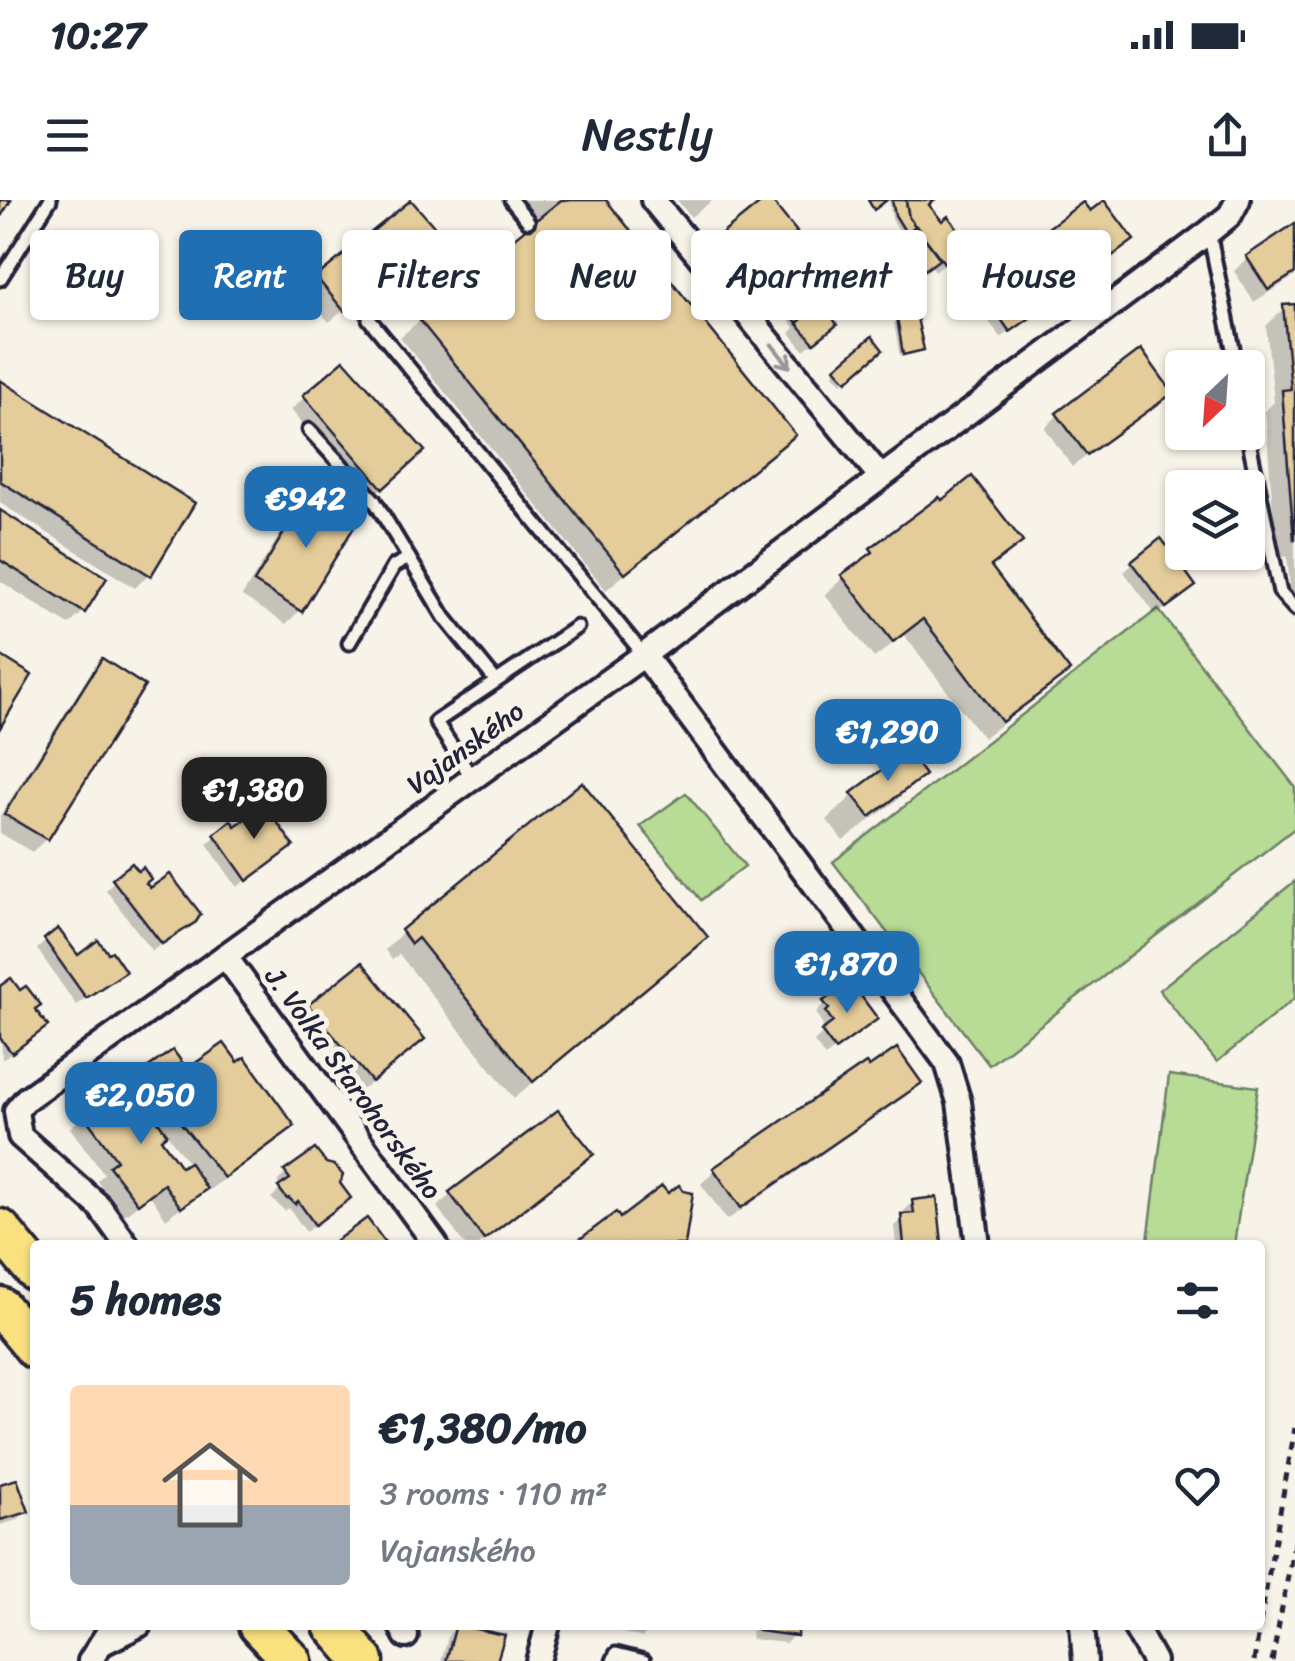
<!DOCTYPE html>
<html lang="en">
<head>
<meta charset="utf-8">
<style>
  :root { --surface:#fff; --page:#f2f2f3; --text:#1f2937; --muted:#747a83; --accent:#1f6fb2 }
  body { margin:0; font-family:Sriracha,sans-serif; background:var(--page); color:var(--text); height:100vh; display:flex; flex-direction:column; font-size:38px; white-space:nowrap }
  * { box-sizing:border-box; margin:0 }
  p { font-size:32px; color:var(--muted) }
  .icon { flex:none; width:55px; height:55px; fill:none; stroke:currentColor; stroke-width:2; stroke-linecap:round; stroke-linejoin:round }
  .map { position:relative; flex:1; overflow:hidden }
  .drawer { position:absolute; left:30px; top:1040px; width:1235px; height:390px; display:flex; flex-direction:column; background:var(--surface); border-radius:10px; box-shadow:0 2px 8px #0004 }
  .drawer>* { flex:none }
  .banner { position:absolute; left:30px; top:30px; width:1235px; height:90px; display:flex; gap:20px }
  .needle { width:65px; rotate:205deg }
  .controls { position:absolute; left:1165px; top:150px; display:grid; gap:20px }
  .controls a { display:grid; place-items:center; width:100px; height:100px; border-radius:10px; background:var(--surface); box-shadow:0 2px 8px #0004; font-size:50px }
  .price { position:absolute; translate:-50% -85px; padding:0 22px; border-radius:20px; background:var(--accent); color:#fff; font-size:32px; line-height:65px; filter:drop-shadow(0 2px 5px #0008) }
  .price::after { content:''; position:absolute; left:50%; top:60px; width:30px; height:22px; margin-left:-15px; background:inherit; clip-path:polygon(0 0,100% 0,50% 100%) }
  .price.active { background:#222; color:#fff }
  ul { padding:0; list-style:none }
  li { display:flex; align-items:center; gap:30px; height:250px; padding:0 40px }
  li span { display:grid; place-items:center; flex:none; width:280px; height:200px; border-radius:10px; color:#555 }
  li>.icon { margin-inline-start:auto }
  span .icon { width:120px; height:120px; fill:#fffc; stroke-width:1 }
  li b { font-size:42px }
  h2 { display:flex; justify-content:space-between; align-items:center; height:120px; padding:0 40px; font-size:42px }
  .tag { padding:0 35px; border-radius:10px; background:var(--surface); box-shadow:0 2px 8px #0004; font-size:35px; line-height:90px }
  .tag.active { background:var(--accent); color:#fff }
  .status { display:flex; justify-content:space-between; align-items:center; height:70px; padding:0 50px; background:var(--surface); direction:ltr }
  .status svg { height:28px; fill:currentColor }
  header { display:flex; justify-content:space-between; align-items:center; height:130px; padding:0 40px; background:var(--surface); font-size:45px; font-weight:600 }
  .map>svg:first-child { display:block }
</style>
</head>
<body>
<div class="status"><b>10:27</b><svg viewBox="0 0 49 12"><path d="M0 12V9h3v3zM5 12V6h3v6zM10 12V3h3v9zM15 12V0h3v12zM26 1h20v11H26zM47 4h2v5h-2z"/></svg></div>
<header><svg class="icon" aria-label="menu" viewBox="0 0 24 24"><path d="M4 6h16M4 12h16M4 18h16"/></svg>Nestly<svg class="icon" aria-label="share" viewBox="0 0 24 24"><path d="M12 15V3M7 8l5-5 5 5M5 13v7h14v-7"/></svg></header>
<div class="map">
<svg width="1295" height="1461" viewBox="0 0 1295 1461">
  <rect width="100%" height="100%" fill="#f7f3e8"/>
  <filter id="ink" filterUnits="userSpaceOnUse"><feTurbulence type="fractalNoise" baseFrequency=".01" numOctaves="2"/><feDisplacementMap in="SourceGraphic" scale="20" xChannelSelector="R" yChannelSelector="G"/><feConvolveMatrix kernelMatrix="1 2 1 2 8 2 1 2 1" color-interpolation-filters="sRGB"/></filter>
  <g filter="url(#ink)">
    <!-- green -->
    <g fill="#b8dc96" stroke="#6d7f68" stroke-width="2.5">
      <path d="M1158 409 1295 587V628L989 865 833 662Z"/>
      <path d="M686 593 745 666 701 700 640 626Z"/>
      <path d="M1295 681V798L1217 862 1159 790Z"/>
      <path d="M1169 875 1258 887 1234 1045H1174L1148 1041Z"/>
    </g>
    <!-- shadow -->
    <g fill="#0003" fill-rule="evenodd">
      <path d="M503 0H603L793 235 606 390 400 137 527 31Z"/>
      <path d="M677 0H713L691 17Z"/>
      <path d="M768 0 786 41 741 76 716 44Z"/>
      <path d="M889 0H932L927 5 952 57 935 71 930 64 920 72 906 52 894 62 886 52 904 38 892 19Z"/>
      <path d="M412 2 423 47 329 122 304 92Z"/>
      <path d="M1295 26V76L1254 102 1234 71 1247 58Z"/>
      <path d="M1042 36 1122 48 1094 69 1090 63 1081 70 1073 59 1054 72 1033 44Z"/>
      <path d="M1029 70 1016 82 1028 119 1001 138 970 95 978 86Z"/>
      <path d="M775 95 830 119 826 133 804 150 790 133 795 128 786 117 781 121 766 104Z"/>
      <path d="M1295 107V407L1292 408 1287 356 1277 357 1265 211 1274 202 1266 126 1284 108Z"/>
      <path d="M898 120 921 149 917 153 900 157 894 123Z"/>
      <path d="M872 140 880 150 842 183 833 173Z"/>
      <path d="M0 183 149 374 135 388 0 303Z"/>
      <path d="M1170 193 1072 267 1045 228 1058 215Z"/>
      <path d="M305 197 408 264 368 300 291 210Z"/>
      <path d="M310 293 300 410 286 424 242 396 297 307Z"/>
      <path d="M0 313 104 379 83 412 69 425 0 381Z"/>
      <path d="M1020 342 990 369 1067 471 1049 489 983 538 904 435 874 458 825 395 872 350Z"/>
      <path d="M1133 364 1184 394 1156 415 1124 372Z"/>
      <path d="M102 462 142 487 46 639 32 652 0 633V616L89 475Z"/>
      <path d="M922 575 897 600 843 641 827 620 853 595Z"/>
      <path d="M216 636 283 654 237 687 207 644Z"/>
      <path d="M114 681 143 683 194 721 152 751 106 690Z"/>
      <path d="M403 732 687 754 514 898 399 754 392 760 385 750Z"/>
      <path d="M46 741 78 758 123 771 76 805 37 749Z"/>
      <path d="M0 789 20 793 33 810 36 834 2 860Z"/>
      <path d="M825 803 866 827 825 857 814 842 825 831 816 812Z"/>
      <path d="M310 806 409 852 358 893 297 820Z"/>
      <path d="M187 873 292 926 279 939 209 990 207 986 166 1019 150 995 123 1016 97 981 104 974 70 928 84 915 130 886 142 874ZM165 932 190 965 180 971 158 940Z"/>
      <path d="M919 883 906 896 727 1020 701 984 715 970Z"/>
      <path d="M577 967 478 1045H465L437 1007 451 994Z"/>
      <path d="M286 973 339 1006 306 1032 289 1008 285 1011 271 998 282 988 277 982Z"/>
      <path d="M913 1002 940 1043 938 1045H896L894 1026 905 1017 904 1011Z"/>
      <path d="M0 1287 26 1312 17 1320 0 1325Z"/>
      <path d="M404 1425H436L408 1435Z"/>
      <path d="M458 1425 502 1437 495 1461H441L449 1434Z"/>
      <path d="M597 1425H652L642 1438Z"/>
      <path d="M752 1425H796L795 1434 786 1443 751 1439Z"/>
    </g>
    <!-- building -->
    <g fill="#e4cc9b" stroke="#22223b" stroke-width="2.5">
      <path d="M0 0H11L0 18Z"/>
      <path d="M411 0 440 33 344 111 316 77Z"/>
      <path d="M561 0H606L796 235 625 374 417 117Z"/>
      <path d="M764 0H771L797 32 751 69 723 33Z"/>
      <path d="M868 0H887L874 10Z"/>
      <path d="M892 0H906L909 18 916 26 906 33 895 15Z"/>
      <path d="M906 0H935L929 5 942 21 948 16 957 28 952 33 964 48 945 64 909 18Z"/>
      <path d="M1104 0 1134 40 1104 62 1100 57 1091 64 1082 52 1064 66 1040 34 1083 2 1090 11Z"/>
      <path d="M1295 23V73L1268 90 1246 56Z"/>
      <path d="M916 26 940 59 925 70 911 50 899 60 888 46Z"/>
      <path d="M838 53 853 72 815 101 812 97 791 114 773 94 797 75 802 82Z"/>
      <path d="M1020 53 1032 70 1018 80 1040 111 1010 132 977 85Z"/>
      <path d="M853 72 868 91 833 118 837 125 814 143 797 123 819 105 815 101Z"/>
      <path d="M812 97 819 105 797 123 791 114Z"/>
      <path d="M1295 104V340H1294L1282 190 1291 189 1283 105Z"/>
      <path d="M916 113 924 150 903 155 897 117Z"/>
      <path d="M872 136 883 150 847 181 835 168Z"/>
      <path d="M1141 149 1173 193 1087 255 1056 213Z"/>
      <path d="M344 160 425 251 383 289 303 195Z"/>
      <path d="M0 180 195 303 151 376 0 281Z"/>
      <path d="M972 276 1023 342 991 366 1070 471 1002 522 923 419 893 442 841 375 873 352 870 348 939 297 942 300Z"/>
      <path d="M310 290 359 319 302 412 254 382Z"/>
      <path d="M0 310 107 378 85 413 0 360Z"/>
      <path d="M1161 338 1196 386 1166 408 1131 362Z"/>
      <path d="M0 455 32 475 0 528Z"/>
      <path d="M102 458 145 486 48 640 4 614Z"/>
      <path d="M907 551 925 575 870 617 851 593Z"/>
      <path d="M582 582 708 737 533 882 418 738 411 744 401 730Z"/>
      <path d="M265 605 294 646 247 681 214 634 231 620 235 626Z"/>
      <path d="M132 663 138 671 143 667 151 679 146 683 150 688 170 674 201 714 196 722 162 744 112 679Z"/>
      <path d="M58 728 78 755 98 740 108 753 112 751 126 772 86 798 44 739Z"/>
      <path d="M362 762 425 839 372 882 308 805Z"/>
      <path d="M11 778 20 790 26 786 41 805 35 809 48 826 12 853 0 838V786Z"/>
      <path d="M850 781 878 819 835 850 821 831 833 822 826 812 829 809 823 801Z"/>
      <path d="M224 843 238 862 245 857 295 926 224 978 141 872 173 850 187 869Z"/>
      <path d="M897 848 922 883 741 1008 713 968 866 863 869 867Z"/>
      <path d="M127 878 167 934 161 939 181 967 189 962 207 989 181 1008 164 984 138 1004 109 966 117 960 82 913Z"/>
      <path d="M558 910 594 954 484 1040 449 992Z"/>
      <path d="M315 949 326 963 334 965 343 975 340 983 351 998 315 1025 298 1001 295 1004 289 998 287 999 278 987 290 979 284 971Z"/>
      <path d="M679 985 683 991 693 993 685 1045H572L616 1012 620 1018 662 986 668 993Z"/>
      <path d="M937 997 942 1044 904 1045 901 1014 914 1013 912 1000Z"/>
      <path d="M367 1018 387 1045H336L334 1042Z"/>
      <path d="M17 1279 29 1312 0 1320V1284Z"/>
      <path d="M456 1425 505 1435 497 1461H446Z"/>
      <path d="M759 1425H798L797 1436 758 1431Z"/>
    </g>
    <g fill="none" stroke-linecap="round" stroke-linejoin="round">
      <!-- service casing -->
      <g stroke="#22223b" stroke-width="19">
        <g id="service">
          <path d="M511 0 528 21"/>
          <path d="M1209 32 1237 168"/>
          <path d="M0 79 50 0"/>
          <path d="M369 119 644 455"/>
          <path d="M309 230 374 300 445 418 496 481"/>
          <path d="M1247 232 1280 392 1295 409"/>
          <path d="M349 443 394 366 409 358"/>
          <path d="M472 578 436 522 577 427"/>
          <path d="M613 1461 616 1454 644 1461"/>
        </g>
      </g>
      <!-- minor casing -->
      <g stroke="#22223b" stroke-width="30">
        <g id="minor">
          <path d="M653 0 880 276"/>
          <path d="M644 455 947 863 959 902 978 1045"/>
          <path d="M225 756 436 1045"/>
          <path d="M127 1045 99 1006 20 936 16 911 26 899 644 455 1209 32 1230 15 1238 0"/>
          <path d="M400 1425 406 1436"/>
          <path d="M1082 1425 1085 1461"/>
          <path d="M1134 1425 1154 1461"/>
          <path d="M101 1444 139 1425"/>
          <path d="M90 1461 113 1425"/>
          <path d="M538 1461 548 1425"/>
        </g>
      </g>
      <!-- primary casing -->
      <g stroke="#22223b" stroke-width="45">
        <g id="primary">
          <path d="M0 1029 35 1071"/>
          <path d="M0 1107 35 1149"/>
          <path d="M258 1425 292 1461"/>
          <path d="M333 1425 364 1461"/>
        </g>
      </g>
      <!-- path -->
      <g stroke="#22223b" stroke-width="5" stroke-dasharray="8 8" stroke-linecap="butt">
        <path d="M1260 1423 1295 1228"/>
        <path d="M1254 1461 1260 1425"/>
        <path d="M1272 1461 1295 1339"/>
      </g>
      <!-- service -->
      <use href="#service" stroke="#f7f3e8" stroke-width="11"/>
      <!-- minor -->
      <use href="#minor" stroke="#f7f3e8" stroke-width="22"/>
      <!-- primary -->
      <use href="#primary" stroke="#fae180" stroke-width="38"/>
    </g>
    <!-- one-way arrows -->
    <defs><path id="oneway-shaft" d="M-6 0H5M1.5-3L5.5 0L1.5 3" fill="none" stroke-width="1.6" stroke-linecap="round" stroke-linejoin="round" transform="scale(2.5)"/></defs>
    <use stroke="#97959a" href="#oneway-shaft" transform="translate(781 156) rotate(51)"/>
  </g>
  <g text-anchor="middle" stroke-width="10" stroke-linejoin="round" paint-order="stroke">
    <!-- street labels -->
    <g font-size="28" fill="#22223b" stroke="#f7f3e8">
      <text transform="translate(465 547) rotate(-36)" y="10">Vajanského</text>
      <text transform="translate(354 883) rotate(54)" y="10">J. Volka Starohorského</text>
    </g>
  </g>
</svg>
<div class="controls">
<a><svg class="needle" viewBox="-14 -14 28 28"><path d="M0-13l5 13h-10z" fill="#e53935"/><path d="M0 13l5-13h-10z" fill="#747a83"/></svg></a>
<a><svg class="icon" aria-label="layers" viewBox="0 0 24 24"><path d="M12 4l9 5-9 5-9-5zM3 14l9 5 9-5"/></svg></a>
</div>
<b class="price" style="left:306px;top:351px">€942</b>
<b class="price" style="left:888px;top:584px">€1,290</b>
<b class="price active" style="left:254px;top:642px">€1,380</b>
<b class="price" style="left:847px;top:816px">€1,870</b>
<b class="price" style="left:141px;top:947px">€2,050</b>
<div class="banner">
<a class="tag">Buy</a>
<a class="tag active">Rent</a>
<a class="tag">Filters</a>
<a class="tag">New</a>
<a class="tag">Apartment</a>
<a class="tag">House</a>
</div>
<section class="drawer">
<h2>5 homes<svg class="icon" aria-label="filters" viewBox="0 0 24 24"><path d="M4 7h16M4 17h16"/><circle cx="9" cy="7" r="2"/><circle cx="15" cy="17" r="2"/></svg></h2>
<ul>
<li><span style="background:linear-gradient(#ffd9b3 60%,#9aa5b1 0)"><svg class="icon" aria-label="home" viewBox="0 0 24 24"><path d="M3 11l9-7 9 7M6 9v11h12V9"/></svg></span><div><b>€1,380/mo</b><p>3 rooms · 110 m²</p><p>Vajanského</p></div><svg class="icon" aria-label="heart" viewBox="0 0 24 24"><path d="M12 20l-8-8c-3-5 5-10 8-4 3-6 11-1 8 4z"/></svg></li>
</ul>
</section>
</div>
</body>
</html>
